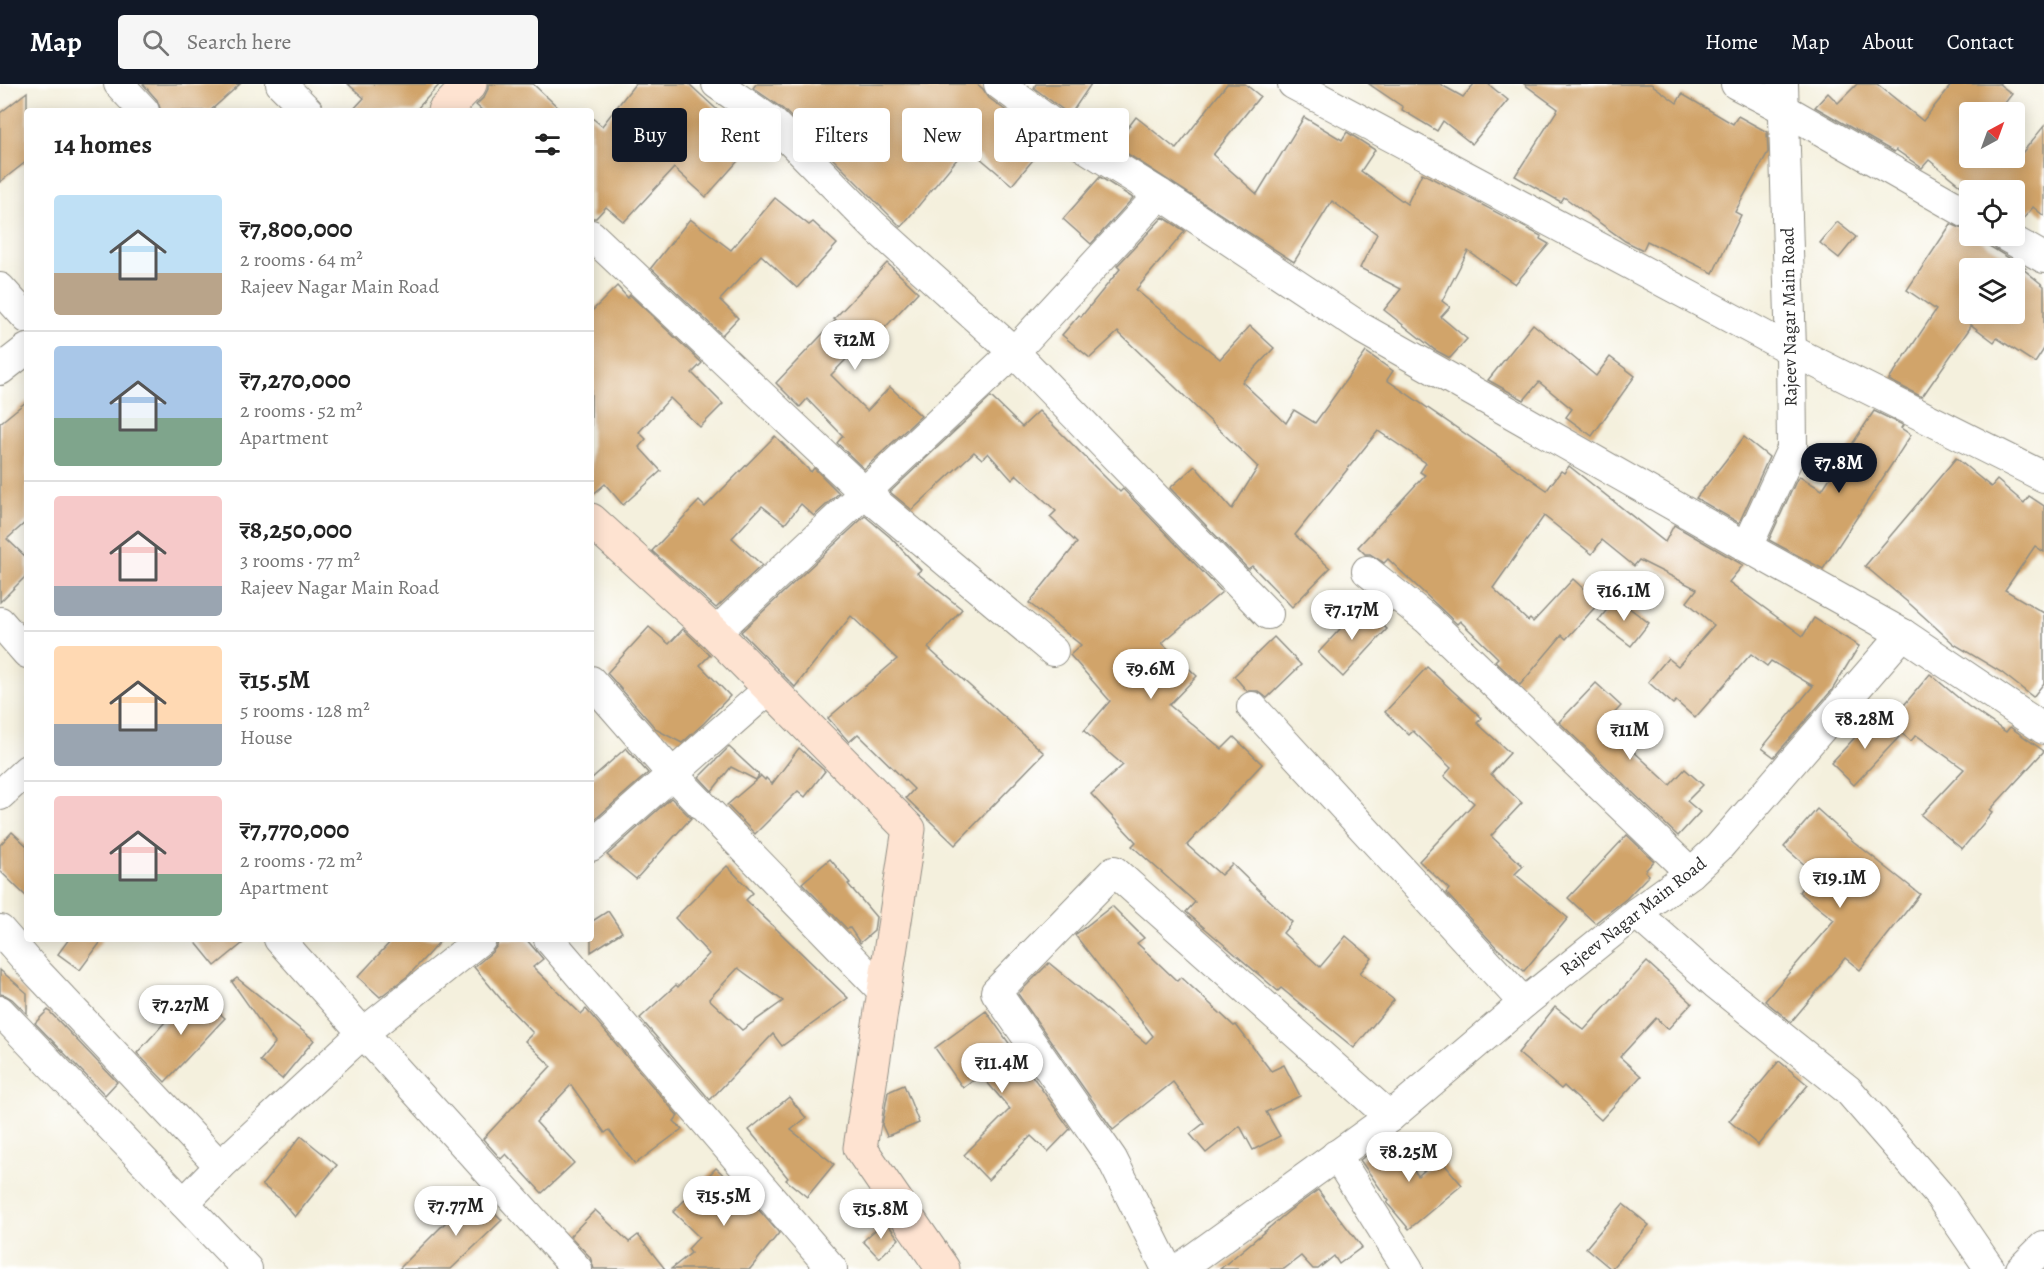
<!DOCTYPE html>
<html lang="en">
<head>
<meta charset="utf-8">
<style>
  :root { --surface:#fff; --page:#f6f6f6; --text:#222; --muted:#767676; --line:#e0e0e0; --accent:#111827 }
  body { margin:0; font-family:Alegreya,serif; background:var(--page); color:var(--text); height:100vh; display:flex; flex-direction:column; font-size:22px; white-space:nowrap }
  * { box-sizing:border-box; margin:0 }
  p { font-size:20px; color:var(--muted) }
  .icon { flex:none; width:33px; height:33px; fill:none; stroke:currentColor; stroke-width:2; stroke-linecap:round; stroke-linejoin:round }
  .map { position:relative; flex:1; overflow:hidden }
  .details { position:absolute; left:24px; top:24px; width:570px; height:834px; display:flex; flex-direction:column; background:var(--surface); border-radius:6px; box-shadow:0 3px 15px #0003 }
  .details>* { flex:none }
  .guide { position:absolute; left:612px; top:24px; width:570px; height:54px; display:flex; gap:12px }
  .needle { width:39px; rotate:41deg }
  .controls { position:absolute; left:1959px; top:18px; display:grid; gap:12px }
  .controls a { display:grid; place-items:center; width:66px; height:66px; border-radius:6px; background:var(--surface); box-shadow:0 3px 15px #0003; font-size:30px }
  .price { position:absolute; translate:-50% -51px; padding:0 14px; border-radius:21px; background:#fff; color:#222; font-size:20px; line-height:39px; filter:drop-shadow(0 2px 3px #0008) }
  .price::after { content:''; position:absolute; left:50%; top:36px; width:18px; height:14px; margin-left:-9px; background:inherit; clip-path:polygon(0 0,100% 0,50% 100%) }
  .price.selected { background:var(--accent); color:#fff }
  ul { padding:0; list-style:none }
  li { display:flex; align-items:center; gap:18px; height:150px; padding:0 30px }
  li+li { border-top:2px solid var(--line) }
  li span { display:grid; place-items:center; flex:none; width:168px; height:120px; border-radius:6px; color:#555 }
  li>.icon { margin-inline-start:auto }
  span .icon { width:72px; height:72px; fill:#fffc; stroke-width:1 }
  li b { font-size:26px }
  h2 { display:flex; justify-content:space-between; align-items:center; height:72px; padding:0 30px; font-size:26px }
  .chip { padding:0 21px; border-radius:6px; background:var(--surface); box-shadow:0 3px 15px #0003; font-size:21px; line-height:54px }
  .chip.selected { background:var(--accent); color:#fff }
  header { display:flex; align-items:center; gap:36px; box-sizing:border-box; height:84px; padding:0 30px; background:var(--accent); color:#fff }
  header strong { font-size:28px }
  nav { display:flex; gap:33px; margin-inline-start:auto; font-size:21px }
  .search { width:420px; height:54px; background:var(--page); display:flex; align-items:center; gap:15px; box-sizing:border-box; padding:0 21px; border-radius:6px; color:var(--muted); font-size:22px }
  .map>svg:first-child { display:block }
</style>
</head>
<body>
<header>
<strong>Map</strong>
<div class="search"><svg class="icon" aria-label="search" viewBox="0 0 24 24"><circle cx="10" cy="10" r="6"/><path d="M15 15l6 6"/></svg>Search here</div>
<nav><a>Home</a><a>Map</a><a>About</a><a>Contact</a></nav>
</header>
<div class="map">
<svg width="2044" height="1185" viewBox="0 0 2044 1185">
  <rect width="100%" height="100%" fill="#fff"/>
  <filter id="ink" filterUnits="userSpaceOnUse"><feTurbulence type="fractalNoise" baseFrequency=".0167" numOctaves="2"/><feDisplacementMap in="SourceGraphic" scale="12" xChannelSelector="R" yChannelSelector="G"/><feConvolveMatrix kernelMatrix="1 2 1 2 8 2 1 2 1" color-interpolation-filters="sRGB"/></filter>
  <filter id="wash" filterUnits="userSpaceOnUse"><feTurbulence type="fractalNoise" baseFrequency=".008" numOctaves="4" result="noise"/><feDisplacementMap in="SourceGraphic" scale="24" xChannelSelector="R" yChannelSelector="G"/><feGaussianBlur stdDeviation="1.35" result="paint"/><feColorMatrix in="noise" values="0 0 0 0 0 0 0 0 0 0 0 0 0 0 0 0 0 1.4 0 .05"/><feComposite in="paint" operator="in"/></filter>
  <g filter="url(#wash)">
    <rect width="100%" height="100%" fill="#f4f0dd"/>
    <g id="blocks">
      <!-- building -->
      <g fill="#d1a46a" fill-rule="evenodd">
        <path d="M143 0H240L210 27H161L157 16Z"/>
        <path d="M348 0H440L415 27H352L364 14Z"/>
        <path d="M488 0H533L562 27H483L476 21 484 13 488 5Z"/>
        <path d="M635 0H689L726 34 730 30 761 51 706 113 674 84 624 138 606 123 596 134H591V33L602 42Z"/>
        <path d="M756 0H977L983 5 989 14 1048 58 1012 101 967 63 901 143 783 25 753 4Z"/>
        <path d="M1036 0H1091L1070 31 1034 4Z"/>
        <path d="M1227 0H1245L1260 12 1213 71 1257 110 1304 33 1342 56 1347 48 1375 66 1361 87 1407 120 1422 89 1541 152 1540 155 1549 160 1515 200 1468 167 1442 217 1450 223 1441 233 1467 255 1450 274 1435 266 1384 226 1401 205 1360 184 1377 150 1332 117 1294 178 1123 67 1125 65 1117 58 1136 33 1176 65Z"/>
        <path d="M1369 0H1440L1463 13 1474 0H1488L1508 16 1472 60 1443 37 1437 47 1402 26 1403 23Z"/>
        <path d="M1524 0H1651L1677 19 1682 10 1733 40 1738 32 1767 48 1768 68 1735 128 1741 131 1713 189 1647 157 1643 166 1625 157 1564 113 1561 118 1515 92 1558 25Z"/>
        <path d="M1857 0H1877L1923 37 1952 0H1999L2012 10 1998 28H1970V74H2018L2044 42V132L2033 123 2019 140 2014 138V106H1966L1929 76 1922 84 1896 66 1894 68 1815 23 1828 9 1838 19Z"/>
        <path d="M27 8V77L0 98V29Z"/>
        <path d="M1100 93 1133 114 1091 160 1063 135Z"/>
        <path d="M775 114 809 141 813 138 837 160 797 204 761 171 720 216 738 234 722 251 651 184 690 135 731 166Z"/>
        <path d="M1163 133 1185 147 1136 206 1220 275 1250 242 1274 264 1242 298 1286 339 1294 326 1315 339 1366 268 1393 287 1387 296 1547 406 1561 387 1564 389 1569 382 1665 458 1674 441 1743 481 1729 498 1803 552 1814 534 1859 562 1832 606 1774 673 1762 664 1813 602 1771 577 1767 582 1751 570 1695 634 1676 617 1673 620 1648 598 1668 574 1678 582 1714 541 1687 518 1697 505 1639 476 1634 482 1602 456 1592 470 1544 432 1493 504 1528 537 1530 535 1533 538 1573 495 1599 519 1566 555 1562 551 1520 601 1495 577 1498 574 1460 537 1457 540 1388 475 1384 479 1370 470H1365L1358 463 1425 391 1420 388 1426 379 1378 347 1295 451 1330 484 1292 523 1252 482 1248 485 1170 404 1195 382 1232 425 1258 383 1118 248 1090 274 1062 251 1079 231 1081 233 1120 185 1117 182Z"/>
        <path d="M1837 138 1856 153 1839 174 1820 159Z"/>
        <path d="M1951 140 1970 148V152H1973L2025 184H2022L2044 202V265L2035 279 1997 254 1994 258 1970 240V244L1922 313 1889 296 1936 226 1907 206ZM1970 184H2014V230H1970Z"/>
        <path d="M887 179 918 208 866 264 861 260 831 291 867 327 890 303 921 332 864 385 837 359 843 352 807 315 800 323 776 299 836 236 834 235Z"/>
        <path d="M617 202 628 214 630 211 702 279 692 289 723 320 700 343 670 314 639 348 646 355 639 363 661 387 623 421 605 400 591 412V228Z"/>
        <path d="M1533 240 1596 292 1610 273 1635 292 1592 352 1566 333 1572 325 1539 298 1524 316 1488 296Z"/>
        <path d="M991 313 1022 343 1039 327 1120 408 1123 405 1222 508 1162 559 1197 592 1169 621 1222 665 1234 653 1262 680 1187 761 1221 791 1232 780 1292 838 1283 849 1320 883 1346 852 1372 874 1360 889 1394 916 1354 964 1281 904 1278 907 1186 828 1195 818 1132 762 1136 758 1091 710 1123 681 1084 647 1110 617 1070 571 1081 561 1029 519 1077 459 1050 433 1056 427 1017 391 1012 396 988 369 982 375 974 368 912 426 890 408Z"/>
        <path d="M27 317V437L7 455 27 474V491L0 518V339Z"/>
        <path d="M1874 327 1903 341 1901 344 1911 351 1823 485 1769 456 1797 395 1800 393 1822 406Z"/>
        <path d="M775 352 811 388 814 384 839 409 814 432 801 420 785 440 762 422 732 454 762 481 716 524 652 467 699 417 705 423Z"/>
        <path d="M1744 353 1769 373 1739 439 1696 414Z"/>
        <path d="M1956 374 1991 403 1997 396 2024 419 2029 412 2044 422V468L2035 462 2005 506 2044 529V599L2033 613 2001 588 1954 560 1911 521 1865 482Z"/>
        <path d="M865 432 890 453 921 486 917 489 962 525 928 564 1044 669 955 761 906 714 914 705 858 650 849 658 828 634 897 575 851 532 795 603 741 548Z"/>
        <path d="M1616 514 1649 539 1631 562 1598 537Z"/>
        <path d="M1362 521 1387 545 1343 593 1318 569Z"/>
        <path d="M649 543 669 560 683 545 710 571 700 581 730 612 704 639 682 659 657 646 607 589Z"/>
        <path d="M1274 553 1301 581 1267 614 1258 607H1247L1234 592Z"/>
        <path d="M1427 583 1482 634 1477 639 1510 669 1491 690 1522 719 1491 752 1523 782 1515 790 1568 834 1524 887 1497 864 1446 809 1449 805 1419 777 1474 719 1444 692 1451 684 1413 647 1409 651 1385 628Z"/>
        <path d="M1930 590 1968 622 2006 648 2010 643 2044 667 1990 726 1993 728 1962 765 1921 731 1964 685 1916 651 1911 657 1889 639Z"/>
        <path d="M1596 599 1621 622 1606 638 1633 660 1630 664 1670 701 1685 685 1703 701 1687 717 1700 728 1678 752 1559 638Z"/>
        <path d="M1876 631 1899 653 1854 701 1831 679Z"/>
        <path d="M729 663 759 691 756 696 731 683 712 707 699 693Z"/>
        <path d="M626 664 648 689 591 739V695Z"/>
        <path d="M799 664 825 687 805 713 798 707 755 750 727 721 761 692 765 696 766 694 772 700Z"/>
        <path d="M671 714 691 734 636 795 607 771Z"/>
        <path d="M1817 725 1854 758 1920 810 1860 886 1845 874 1791 938 1765 917 1834 836 1799 808 1814 789 1784 763Z"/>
        <path d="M12 748 27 762V813L0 787V761Z"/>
        <path d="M1627 751 1654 777 1645 787 1649 791 1626 815 1595 839 1568 814Z"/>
        <path d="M830 775 850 799 848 800 876 833 874 847 860 859 850 844 847 845 802 799Z"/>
        <path d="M727 782 753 809 746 816 848 914 782 962 773 950 710 1016 640 934 676 901 678 903 709 870 675 834ZM738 884 783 917 742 946 709 915Z"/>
        <path d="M1112 822 1144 854 1137 859 1177 897 1181 893 1234 942 1236 941 1271 987 1284 981 1300 1012 1266 1028 1280 1052 1253 1066 1240 1042 1206 1069 1190 1050 1204 1039 1173 998 1113 1046 1018 910 1049 879 1146 959 1153 952 1075 851Z"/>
        <path d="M608 827 622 848 591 868V838Z"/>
        <path d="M69 855H103L80 886 58 870Z"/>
        <path d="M193 855H248L215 882Z"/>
        <path d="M393 855H442L409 891 380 913 358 893Z"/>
        <path d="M498 855H526L543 875 533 883 581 930 586 925 678 1032 674 1037 682 1045 635 1080 609 1046 605 1049 571 1001 536 1038 574 1079 542 1109 506 1070 501 1075 483 1055 551 982 525 957 533 949 505 920 474 883 492 868 497 862Z"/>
        <path d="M1647 878 1692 919 1668 945 1656 934 1620 973 1641 992 1601 1036 1564 1002 1561 1005 1518 969 1555 923 1584 946Z"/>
        <path d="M0 886 27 909V930L12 915 5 911 0 910Z"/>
        <path d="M237 894 314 956 282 995 260 977 275 959 232 898Z"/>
        <path d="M194 906 225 934 165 998 137 969Z"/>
        <path d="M48 926 117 998 105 1011 35 939Z"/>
        <path d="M986 927 1070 1045 1048 1068 1031 1052 988 1096 964 1071 1010 1025 981 991 963 1004 935 964Z"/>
        <path d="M1779 977 1808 1001 1758 1061 1729 1037Z"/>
        <path d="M904 1001 919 1039 887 1052 882 1041 888 1008Z"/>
        <path d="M789 1013 806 1034 791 1046 834 1080 807 1113 786 1096 788 1094 749 1046Z"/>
        <path d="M301 1052 337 1081 295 1133 279 1114 262 1101Z"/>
        <path d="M1391 1054 1418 1092 1439 1074 1462 1101 1409 1145 1387 1119 1389 1117 1360 1076Z"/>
        <path d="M716 1084 751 1117 779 1149 750 1185H671L691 1169 688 1165 699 1153 673 1128Z"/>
        <path d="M1318 1106 1362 1163 1339 1180 1334 1172 1318 1185H1313L1301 1172 1284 1185H1220L1289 1127Z"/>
        <path d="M475 1109 502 1136 451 1185H399Z"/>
        <path d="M1623 1120 1649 1141 1611 1185 1586 1164Z"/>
        <path d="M595 1126 629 1158 638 1151 665 1185H594L590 1173 570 1152Z"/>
        <path d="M885 1137 899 1155 879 1174 863 1157Z"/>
      </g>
    </g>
  </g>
  <g filter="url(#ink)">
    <use href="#blocks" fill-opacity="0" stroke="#908e84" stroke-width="1.5"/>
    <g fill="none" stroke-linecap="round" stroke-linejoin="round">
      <!-- street casing -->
      <g stroke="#908e84" stroke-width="32">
        <g id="street">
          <path d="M119 0 144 27"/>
          <path d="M281 0 308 27"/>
          <path d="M717 0 771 37 873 141 1014 268 1268 530"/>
          <path d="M999 0 1083 62 1160 110 1363 245 1747 463"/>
          <path d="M1293 0 1791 266 2044 393"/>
          <path d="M1736 0 1784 25 1970 131"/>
          <path d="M1783 0 1791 266 1792 365 1747 463 1903 550 2044 645"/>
          <path d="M591 151 866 410 1053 567"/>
          <path d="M2005 152 2044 174"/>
          <path d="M0 204 27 234"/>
          <path d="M0 286 27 265"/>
          <path d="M1367 487 1427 535 1691 789"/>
          <path d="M0 538 27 569"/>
          <path d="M715 549 1014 268 1160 110"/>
          <path d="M591 597 673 691 884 908"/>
          <path d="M1252 623 1524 919"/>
          <path d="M0 711 27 686"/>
          <path d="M591 762 770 604"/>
          <path d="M1636 829 1716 900 1848 1006 1940 1112 1990 1185"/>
          <path d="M0 846 36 887 220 1082 363 949 279 855"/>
          <path d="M481 855 363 949 577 1185"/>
          <path d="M549 855 832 1185"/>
          <path d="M0 927 247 1185"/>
          <path d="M1336 1071 1408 1185"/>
          <path d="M184 1119 220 1082"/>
          <path d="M1167 1185 1112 1075 996 908 1114 787 1390 1033"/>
          <path d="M1179 1185 1390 1033 1524 919 1636 829 1691 789 1719 763 1903 550"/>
          <path d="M2021 1185 2044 1162"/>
        </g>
      </g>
      <!-- secondary casing -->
      <g stroke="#908e84" stroke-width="35">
        <g id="secondary">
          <path d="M444 27 470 0"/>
          <path d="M591 436 715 549 909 745 860 1064 943 1185"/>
        </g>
      </g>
      <!-- street -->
      <use href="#street" stroke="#fff" stroke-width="30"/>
      <!-- secondary -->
      <use href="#secondary" stroke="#fee3d1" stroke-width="33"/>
    </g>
  </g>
  <g text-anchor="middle" stroke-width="4.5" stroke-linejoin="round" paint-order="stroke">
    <!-- street labels -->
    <g font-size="18" fill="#2b2b2b" stroke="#fff">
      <text transform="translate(1789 233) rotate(-91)" y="6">Rajeev Nagar Main Road</text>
      <text transform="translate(1633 832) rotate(-38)" y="6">Rajeev Nagar Main Road</text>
    </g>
  </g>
</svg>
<div class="controls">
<a><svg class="needle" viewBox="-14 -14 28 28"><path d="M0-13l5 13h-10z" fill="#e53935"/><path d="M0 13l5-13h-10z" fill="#767676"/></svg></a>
<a><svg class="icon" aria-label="locate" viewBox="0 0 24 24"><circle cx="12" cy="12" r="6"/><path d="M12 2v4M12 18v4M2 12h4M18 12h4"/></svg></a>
<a><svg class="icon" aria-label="layers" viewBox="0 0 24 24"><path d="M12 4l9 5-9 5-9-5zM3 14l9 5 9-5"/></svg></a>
</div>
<b class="price" style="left:855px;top:287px">₹12M</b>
<b class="price selected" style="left:1839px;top:410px">₹7.8M</b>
<b class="price" style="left:1624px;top:538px">₹16.1M</b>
<b class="price" style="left:1352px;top:557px">₹7.17M</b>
<b class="price" style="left:1151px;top:616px">₹9.6M</b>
<b class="price" style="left:1865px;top:666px">₹8.28M</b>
<b class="price" style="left:1630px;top:677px">₹11M</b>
<b class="price" style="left:1840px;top:825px">₹19.1M</b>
<b class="price" style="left:181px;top:952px">₹7.27M</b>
<b class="price" style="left:1002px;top:1010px">₹11.4M</b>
<b class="price" style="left:1409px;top:1099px">₹8.25M</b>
<b class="price" style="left:724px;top:1143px">₹15.5M</b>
<b class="price" style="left:456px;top:1153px">₹7.77M</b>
<b class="price" style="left:881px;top:1156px">₹15.8M</b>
<div class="guide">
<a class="chip selected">Buy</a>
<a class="chip">Rent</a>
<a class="chip">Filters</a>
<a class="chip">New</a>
<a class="chip">Apartment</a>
</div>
<section class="details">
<h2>14 homes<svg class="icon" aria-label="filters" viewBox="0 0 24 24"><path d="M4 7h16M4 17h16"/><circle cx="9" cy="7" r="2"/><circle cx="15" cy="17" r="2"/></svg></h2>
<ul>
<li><span style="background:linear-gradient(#bfe0f5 65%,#b9a48a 0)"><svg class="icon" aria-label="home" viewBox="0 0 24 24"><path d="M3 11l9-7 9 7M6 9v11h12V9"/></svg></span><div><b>₹7,800,000</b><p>2 rooms · 64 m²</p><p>Rajeev Nagar Main Road</p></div></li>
<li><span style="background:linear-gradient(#a9c7e8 60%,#7fa58c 0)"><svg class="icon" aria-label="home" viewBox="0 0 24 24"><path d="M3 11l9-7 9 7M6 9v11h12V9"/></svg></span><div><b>₹7,270,000</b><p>2 rooms · 52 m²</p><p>Apartment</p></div></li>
<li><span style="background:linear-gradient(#f6c9c9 75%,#9aa5b1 0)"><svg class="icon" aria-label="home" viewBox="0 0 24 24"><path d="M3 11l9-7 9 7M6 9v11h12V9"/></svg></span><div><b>₹8,250,000</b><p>3 rooms · 77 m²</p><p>Rajeev Nagar Main Road</p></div></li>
<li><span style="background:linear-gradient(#ffd9b3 65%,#9aa5b1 0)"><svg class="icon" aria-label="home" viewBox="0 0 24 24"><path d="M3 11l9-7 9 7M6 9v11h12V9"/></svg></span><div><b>₹15.5M</b><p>5 rooms · 128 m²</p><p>House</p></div></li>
<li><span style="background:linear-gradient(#f6c9c9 65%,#7fa58c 0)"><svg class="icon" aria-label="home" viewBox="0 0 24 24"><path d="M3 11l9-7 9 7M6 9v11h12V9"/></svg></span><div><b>₹7,770,000</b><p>2 rooms · 72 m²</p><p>Apartment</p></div></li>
</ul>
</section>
</div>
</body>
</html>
